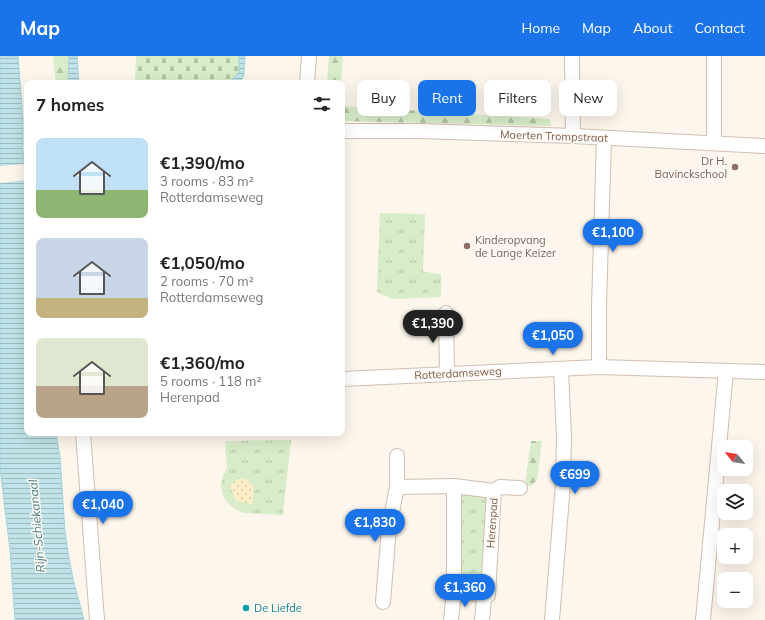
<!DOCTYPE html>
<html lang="en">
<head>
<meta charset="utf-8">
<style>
  :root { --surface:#fff; --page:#f6f6f6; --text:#222; --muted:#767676; --accent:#1a73e8 }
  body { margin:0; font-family:Mulish,sans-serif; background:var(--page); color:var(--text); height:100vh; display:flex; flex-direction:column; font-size:15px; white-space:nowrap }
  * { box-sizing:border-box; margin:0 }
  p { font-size:13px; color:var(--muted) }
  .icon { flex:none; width:22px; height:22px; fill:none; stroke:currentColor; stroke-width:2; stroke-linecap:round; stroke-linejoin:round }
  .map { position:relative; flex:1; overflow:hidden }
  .panel { position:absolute; left:24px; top:24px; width:321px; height:356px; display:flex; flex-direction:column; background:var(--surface); border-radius:8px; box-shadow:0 4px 16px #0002 }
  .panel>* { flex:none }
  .hud { position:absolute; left:357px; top:24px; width:348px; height:36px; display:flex; gap:8px }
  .needle { width:26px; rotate:300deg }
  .controls { position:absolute; left:717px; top:384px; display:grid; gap:8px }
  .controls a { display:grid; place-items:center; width:36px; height:36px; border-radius:8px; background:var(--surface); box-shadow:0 4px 16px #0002; font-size:20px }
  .price { position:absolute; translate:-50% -34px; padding:0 9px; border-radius:14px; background:var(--accent); color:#fff; font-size:13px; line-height:26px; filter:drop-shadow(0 1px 2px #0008) }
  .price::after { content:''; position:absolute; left:50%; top:24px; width:12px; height:9px; margin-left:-6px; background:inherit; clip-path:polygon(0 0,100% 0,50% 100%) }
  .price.on { background:#222; color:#fff }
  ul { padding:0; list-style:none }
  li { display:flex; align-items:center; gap:12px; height:100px; padding:0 12px }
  li span { display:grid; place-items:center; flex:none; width:112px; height:80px; border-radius:8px; color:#555 }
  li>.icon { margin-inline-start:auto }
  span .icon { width:48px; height:48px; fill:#fffc; stroke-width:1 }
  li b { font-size:17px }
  h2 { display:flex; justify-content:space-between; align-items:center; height:48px; padding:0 12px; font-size:17px }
  .chip { padding:0 14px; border-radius:8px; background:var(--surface); box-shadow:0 4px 16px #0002; font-size:14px; line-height:36px }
  .chip.on { background:var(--accent); color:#fff }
  header { display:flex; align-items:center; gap:24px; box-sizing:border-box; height:56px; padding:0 20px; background:var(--accent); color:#fff }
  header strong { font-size:19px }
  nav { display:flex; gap:22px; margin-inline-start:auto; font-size:14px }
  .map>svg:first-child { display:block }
</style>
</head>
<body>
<header>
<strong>Map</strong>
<nav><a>Home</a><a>Map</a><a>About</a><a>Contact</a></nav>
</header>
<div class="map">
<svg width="765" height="564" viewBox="0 0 765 564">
  <defs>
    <pattern id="grass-tufts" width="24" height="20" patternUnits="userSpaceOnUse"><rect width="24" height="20" fill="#d8ecc9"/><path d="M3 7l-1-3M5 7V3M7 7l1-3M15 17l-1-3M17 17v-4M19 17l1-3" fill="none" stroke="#b4c2a5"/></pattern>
    <pattern id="forest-firs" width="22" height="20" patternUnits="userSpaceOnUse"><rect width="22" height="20" fill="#d8ecc9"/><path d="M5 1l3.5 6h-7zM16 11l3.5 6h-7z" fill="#b4c2a5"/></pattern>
    <pattern id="sand-dots" width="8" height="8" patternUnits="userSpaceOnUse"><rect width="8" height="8" fill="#fcefc7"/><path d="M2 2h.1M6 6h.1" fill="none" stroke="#d1c5a4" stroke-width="1.8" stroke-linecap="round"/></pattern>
    <pattern id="cemetery-stones" width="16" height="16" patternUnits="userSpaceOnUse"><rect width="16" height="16" fill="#d8ecc9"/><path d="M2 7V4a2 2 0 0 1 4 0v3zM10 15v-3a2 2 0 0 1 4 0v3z" fill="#b4c2a5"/></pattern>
    <pattern id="water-rules" width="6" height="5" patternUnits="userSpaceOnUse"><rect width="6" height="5" fill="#bfe3e8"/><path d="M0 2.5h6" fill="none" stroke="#a0bbbe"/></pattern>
  </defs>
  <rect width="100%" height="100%" fill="#fdf6ec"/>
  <!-- grass -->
  <g fill="url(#grass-tufts)">
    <path d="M380 157 425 158 423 216 441 218V241L392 243 377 236Z"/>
    <path d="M282 384H291L283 459 243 457 233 452 226 445 222 437 221 428 223 419 227 413 225 385Z"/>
    <path d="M463 437 491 440 484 535 457 533 458 441Z"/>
  </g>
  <!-- forest -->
  <g fill="url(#forest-firs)">
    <path d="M53 0H69L68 27H56Z"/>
    <path d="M329 0H343L341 27H327Z"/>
    <path d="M342 50 550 63 551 70 342 65Z"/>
    <path d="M531 385H542L537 424 531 430 525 429Z"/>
  </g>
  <!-- sand -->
  <path fill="url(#sand-dots)" d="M242 422 249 424V428L254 430 252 448 236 445 230 429 237 424Z"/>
  <!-- cemetery -->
  <path fill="url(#cemetery-stones)" d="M136 0H239V16L231 25H229L173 27H135Z"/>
  <!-- water -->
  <g fill="url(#water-rules)" stroke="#a5d3da">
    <path d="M0 0H18L23 63V95L27 148V377H56L60 401 65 476 69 502 73 523 84 564H15L10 494 0 412Z"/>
    <path d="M69 0H77L79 27H68Z"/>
    <path d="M239 0H245L244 18 243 22 236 27H173L231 25 239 16Z"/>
  </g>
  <!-- pier -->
  <path fill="#fdf6ec" d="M26 108 27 124 0 127V110Z"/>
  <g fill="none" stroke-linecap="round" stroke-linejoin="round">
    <!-- street casing -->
    <g stroke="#d1beb0" stroke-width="16">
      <g id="street">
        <path d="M572 0 573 80"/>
        <path d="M714 0V87"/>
        <path d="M307 27 309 0"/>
        <path d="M342 75H420L573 80 765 90"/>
        <path d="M446 257 447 318"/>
        <path d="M599 311V250L604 82"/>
        <path d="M342 323 599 311 765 316"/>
        <path d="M83 377 97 564"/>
        <path d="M397 400V431L454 430 494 435 488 539"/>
        <path d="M454 430V535"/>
        <path d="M494 435 500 431 520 432"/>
        <path d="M383 546 389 471 397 431"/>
        <path d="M451 564 454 535 488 539 484 543 482 564"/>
        <path d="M552 564 563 428 564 381 561 313"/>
        <path d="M703 564 726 315"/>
      </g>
    </g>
    <!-- street -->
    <use href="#street" stroke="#fff" stroke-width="14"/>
  </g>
  <!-- markers -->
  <g fill="#8d6e63" stroke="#fffaf3" stroke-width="1.5">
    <circle cx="735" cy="111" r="4"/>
    <circle cx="467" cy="190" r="4"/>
  </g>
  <circle fill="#0f9aa8" stroke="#fffaf3" stroke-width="1.5" cx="246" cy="552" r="4"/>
  <g text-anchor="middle" stroke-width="3" stroke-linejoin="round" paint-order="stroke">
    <!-- street labels -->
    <g font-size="11" fill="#7a5c4d" stroke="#fffaf3">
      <text transform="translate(554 80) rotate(2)" y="4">Maerten Trompstraat</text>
      <text transform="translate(458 317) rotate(-3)" y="4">Rotterdamseweg</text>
      <text transform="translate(492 467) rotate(-86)" y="4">Herenpad</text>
    </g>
    <!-- education labels -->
    <g font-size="11" fill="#785e54" stroke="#fffaf3" text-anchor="end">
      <text x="727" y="109">Dr H.<tspan x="727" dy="13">Bavinckschool</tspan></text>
      <text x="475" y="188" text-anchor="start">Kinderopvang<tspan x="475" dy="13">de Lange Keizer</tspan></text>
    </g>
    <!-- culture labels -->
    <g font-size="11" fill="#0d838f" stroke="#fffaf3" text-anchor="start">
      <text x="254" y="556">De Liefde</text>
    </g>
    <!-- water labels -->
    <g font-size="12" font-style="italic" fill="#437c86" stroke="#fffaf3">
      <text transform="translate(37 470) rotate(-95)" y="4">Rijn-Schiekanaal</text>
    </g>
  </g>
</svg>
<div class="controls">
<a><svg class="needle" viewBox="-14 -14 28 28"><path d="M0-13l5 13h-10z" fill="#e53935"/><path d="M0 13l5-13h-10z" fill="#767676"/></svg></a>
<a><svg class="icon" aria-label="layers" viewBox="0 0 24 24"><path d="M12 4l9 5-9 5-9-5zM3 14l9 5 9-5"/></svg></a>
<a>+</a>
<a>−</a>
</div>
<b class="price" style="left:613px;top:197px">€1,100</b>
<b class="price on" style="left:433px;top:288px">€1,390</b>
<b class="price" style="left:553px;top:300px">€1,050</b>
<b class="price" style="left:575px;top:439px">€699</b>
<b class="price" style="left:103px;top:469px">€1,040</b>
<b class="price" style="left:375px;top:487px">€1,830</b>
<b class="price" style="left:465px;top:552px">€1,360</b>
<div class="hud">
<a class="chip">Buy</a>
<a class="chip on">Rent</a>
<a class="chip">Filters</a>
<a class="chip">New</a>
</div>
<section class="panel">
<h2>7 homes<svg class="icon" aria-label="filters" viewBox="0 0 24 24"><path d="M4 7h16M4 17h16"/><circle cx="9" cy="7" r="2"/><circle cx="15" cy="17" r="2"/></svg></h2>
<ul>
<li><span style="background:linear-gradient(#bfe0f5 65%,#8fb573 0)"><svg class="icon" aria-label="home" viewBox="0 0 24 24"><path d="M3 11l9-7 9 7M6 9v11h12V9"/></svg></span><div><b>€1,390/mo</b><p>3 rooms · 83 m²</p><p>Rotterdamseweg</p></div></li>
<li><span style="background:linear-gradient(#c9d6e8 75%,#c2b280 0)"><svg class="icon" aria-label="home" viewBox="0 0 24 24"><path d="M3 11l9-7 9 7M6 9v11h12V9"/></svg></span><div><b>€1,050/mo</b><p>2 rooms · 70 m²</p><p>Rotterdamseweg</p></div></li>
<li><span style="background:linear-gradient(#dfe7d0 60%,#b9a48a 0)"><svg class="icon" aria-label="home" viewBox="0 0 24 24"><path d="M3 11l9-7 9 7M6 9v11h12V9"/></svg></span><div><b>€1,360/mo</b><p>5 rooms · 118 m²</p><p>Herenpad</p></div></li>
</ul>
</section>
</div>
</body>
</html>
